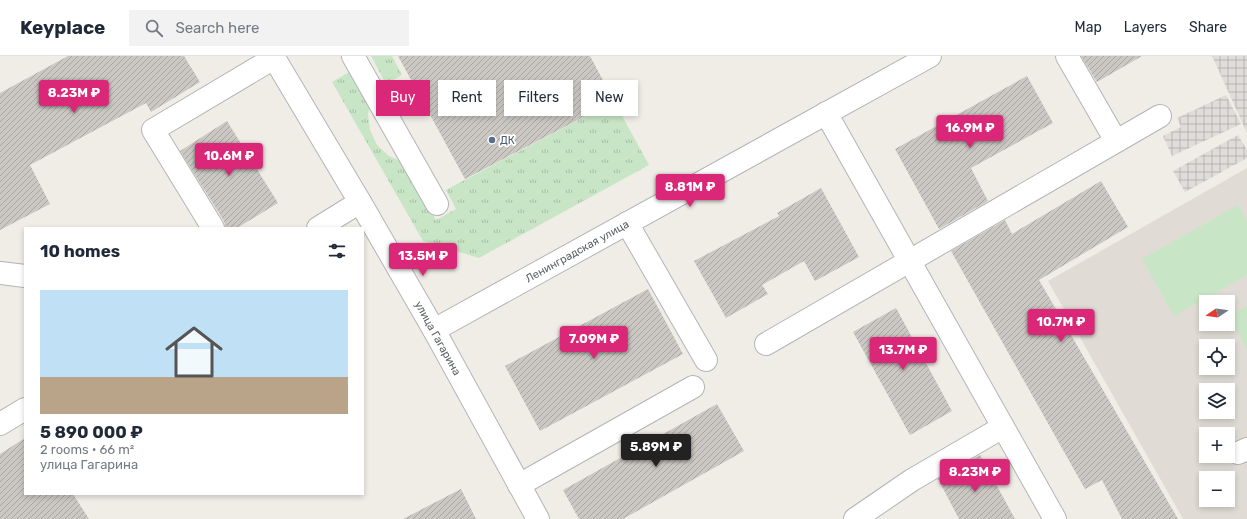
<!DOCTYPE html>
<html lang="en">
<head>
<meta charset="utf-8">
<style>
  :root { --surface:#fff; --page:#f2f2f3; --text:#1f2937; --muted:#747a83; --line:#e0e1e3; --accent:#db2777 }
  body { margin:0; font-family:Rubik,sans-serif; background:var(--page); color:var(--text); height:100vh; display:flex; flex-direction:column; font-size:15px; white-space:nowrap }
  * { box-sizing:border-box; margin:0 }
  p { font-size:13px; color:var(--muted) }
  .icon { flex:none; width:22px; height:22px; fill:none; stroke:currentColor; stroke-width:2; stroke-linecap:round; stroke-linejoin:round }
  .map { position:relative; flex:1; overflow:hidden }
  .details { position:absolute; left:24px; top:171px; width:340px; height:268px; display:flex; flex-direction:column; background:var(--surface); border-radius:0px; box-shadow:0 2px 6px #0003 }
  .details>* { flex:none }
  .banner { position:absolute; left:376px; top:24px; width:380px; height:36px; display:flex; gap:8px }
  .needle { width:26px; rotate:257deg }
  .buttons { position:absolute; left:1199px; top:239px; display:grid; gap:8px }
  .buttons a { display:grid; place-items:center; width:36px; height:36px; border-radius:0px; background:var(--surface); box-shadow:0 2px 6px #0003; font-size:20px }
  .price { position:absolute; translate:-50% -34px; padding:0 9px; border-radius:4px; background:var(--accent); color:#fff; font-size:13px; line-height:26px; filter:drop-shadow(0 1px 2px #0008) }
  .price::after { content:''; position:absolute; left:50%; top:24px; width:12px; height:9px; margin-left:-6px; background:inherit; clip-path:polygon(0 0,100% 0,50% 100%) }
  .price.selected { background:#222; color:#fff }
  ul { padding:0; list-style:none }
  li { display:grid; align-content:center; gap:8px; height:212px; padding:0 16px }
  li+li { border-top:1px solid var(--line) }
  li span { display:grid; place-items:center; height:124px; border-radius:0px; color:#555 }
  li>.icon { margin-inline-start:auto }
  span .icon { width:72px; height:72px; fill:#fffc; stroke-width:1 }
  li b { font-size:17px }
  h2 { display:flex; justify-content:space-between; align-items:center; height:48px; padding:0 16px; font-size:17px }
  .chip { padding:0 14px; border-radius:0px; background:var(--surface); box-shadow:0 2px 6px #0003; font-size:14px; line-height:36px }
  .chip.selected { background:var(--accent); color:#fff }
  header { display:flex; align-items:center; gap:24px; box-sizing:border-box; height:56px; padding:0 20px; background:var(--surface); border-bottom:1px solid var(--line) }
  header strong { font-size:19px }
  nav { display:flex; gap:22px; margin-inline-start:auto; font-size:14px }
  .search { width:280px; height:36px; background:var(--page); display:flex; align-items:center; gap:10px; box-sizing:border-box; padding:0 14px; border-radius:0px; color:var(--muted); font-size:15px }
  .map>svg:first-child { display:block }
</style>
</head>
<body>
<header>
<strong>Keyplace</strong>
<div class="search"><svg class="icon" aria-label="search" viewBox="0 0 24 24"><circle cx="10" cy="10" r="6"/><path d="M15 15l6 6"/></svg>Search here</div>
<nav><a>Map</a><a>Layers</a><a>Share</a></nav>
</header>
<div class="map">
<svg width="1247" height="463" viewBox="0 0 1247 463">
  <defs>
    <pattern id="industrial-grid" width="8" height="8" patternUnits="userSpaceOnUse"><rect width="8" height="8" fill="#dfdcd9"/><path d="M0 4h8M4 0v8" fill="none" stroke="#b8b6b4"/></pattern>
    <pattern id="grass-tufts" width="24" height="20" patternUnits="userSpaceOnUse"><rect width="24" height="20" fill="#c8e6c5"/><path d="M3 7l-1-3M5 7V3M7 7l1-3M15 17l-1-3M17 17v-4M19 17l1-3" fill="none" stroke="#a6bea4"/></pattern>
    <pattern id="building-hatch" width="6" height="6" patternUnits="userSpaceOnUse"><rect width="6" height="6" fill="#cbc8c3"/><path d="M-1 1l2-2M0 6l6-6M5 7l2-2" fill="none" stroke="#a8a6a2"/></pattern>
  </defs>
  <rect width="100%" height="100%" fill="#f0ede7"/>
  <!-- industrial -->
  <g fill="url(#industrial-grid)">
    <path d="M1212 0H1247V77Z"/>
    <path d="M1226 39 1241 68 1172 100 1163 80 1181 71 1177 62Z"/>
    <path d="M1238 79 1247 94V102L1185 136 1173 115Z"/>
  </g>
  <!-- education -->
  <path fill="#e0dcd5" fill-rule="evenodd" d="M1247 112V463H1183L1048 225ZM1206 246H1228V268H1206ZM1206 290H1228V312H1206ZM1206 334H1228V356H1206ZM1206 378H1228V400H1206ZM1206 422H1228V444H1206Z"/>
  <!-- grass -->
  <g fill="url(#grass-tufts)">
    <path d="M371 0H392L402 19 386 28Z"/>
    <path d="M354 13 372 44 368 58 370 74 377 89 389 100 403 106 436 164 456 153 446 134 614 45 649 109 479 202 423 185 332 26Z"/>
  </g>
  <!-- pitch -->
  <g fill="#c8e6c5">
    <path d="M1238 149 1247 165V219L1174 260 1142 203Z"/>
    <path d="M1247 250V294L1229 259Z"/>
  </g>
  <!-- building -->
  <g fill="url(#building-hatch)">
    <path d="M68 0H184L200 26 151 56 146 47 30 109 50 148 0 174V37Z"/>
    <path d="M398 0H590L614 45 465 123Z"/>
    <path d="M1081 0H1142L1097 26Z"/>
    <path d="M1027 20 1053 67 971 112 988 145 939 173 895 93Z"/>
    <path d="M227 65 278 147 237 172H226L224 165 180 95Z"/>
    <path d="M1101 125 1128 171 1039 224 1178 463H1122L1102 424 1085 433 951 195 1005 164 1012 178Z"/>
    <path d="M821 132 859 201 815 225 804 205 762 229 768 238 726 262 694 205 779 160 777 157Z"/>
    <path d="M648 233 683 298 540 375 505 310Z"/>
    <path d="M896 252 952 355 910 379 853 276Z"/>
    <path d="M717 348 744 395 623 463H579L563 434Z"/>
    <path d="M25 382V438H73L89 463H0V398Z"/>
    <path d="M980 399 1015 463H959L938 423Z"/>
    <path d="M461 433 476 463H403Z"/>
  </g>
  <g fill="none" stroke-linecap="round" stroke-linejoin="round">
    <!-- minor casing -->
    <g stroke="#b2b5b8" stroke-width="24">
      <g id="minor">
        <path d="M273 0 360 146 434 274 538 463"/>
        <path d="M353 0 437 148"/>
        <path d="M1067 0 1116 85"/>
        <path d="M826 57 1055 463"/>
        <path d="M627 167 706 304"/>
        <path d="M213 172 153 74 274 2"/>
        <path d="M318 172 360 146"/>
        <path d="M0 217 25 220"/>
        <path d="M434 274 930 0"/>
        <path d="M766 288 1160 60"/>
        <path d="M0 368 25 353"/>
        <path d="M1238 397 1247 393"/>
        <path d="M519 429 693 331"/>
        <path d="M855 463 912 424 1003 371"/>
      </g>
    </g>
    <!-- minor -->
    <use href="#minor" stroke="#fff" stroke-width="22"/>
  </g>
  <!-- markers -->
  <circle fill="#5c6f8a" stroke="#fff" stroke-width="1.5" cx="492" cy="84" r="4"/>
  <g text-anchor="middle" stroke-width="3.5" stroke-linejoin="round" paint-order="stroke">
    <!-- service labels -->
    <g font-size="11" fill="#4e5e75" stroke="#fff" text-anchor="start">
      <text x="500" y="88">ДК</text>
    </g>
    <!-- street labels -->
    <g font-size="11" fill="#5e6366" stroke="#fff">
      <text transform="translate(577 195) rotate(-29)" y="4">Ленинградская улица</text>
      <text transform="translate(438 282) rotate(61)" y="4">улица Гагарина</text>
    </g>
  </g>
</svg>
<div class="buttons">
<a><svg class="needle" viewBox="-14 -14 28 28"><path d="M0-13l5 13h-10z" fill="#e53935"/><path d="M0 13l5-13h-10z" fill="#747a83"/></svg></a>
<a><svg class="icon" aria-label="locate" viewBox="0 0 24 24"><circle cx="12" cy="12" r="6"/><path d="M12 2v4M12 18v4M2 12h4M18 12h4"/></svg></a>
<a><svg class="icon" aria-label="layers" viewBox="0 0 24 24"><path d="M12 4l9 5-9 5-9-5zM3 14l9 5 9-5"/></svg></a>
<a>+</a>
<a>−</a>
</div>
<b class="price" style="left:74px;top:58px">8.23M ₽</b>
<b class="price" style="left:970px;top:93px">16.9M ₽</b>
<b class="price" style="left:229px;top:121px">10.6M ₽</b>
<b class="price" style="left:690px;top:152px">8.81M ₽</b>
<b class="price" style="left:423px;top:221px">13.5M ₽</b>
<b class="price" style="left:1061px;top:287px">10.7M ₽</b>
<b class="price" style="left:594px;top:304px">7.09M ₽</b>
<b class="price" style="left:903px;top:315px">13.7M ₽</b>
<b class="price selected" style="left:656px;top:412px">5.89M ₽</b>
<b class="price" style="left:975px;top:437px">8.23M ₽</b>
<div class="banner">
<a class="chip selected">Buy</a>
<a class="chip">Rent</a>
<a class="chip">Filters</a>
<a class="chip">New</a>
</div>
<section class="details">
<h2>10 homes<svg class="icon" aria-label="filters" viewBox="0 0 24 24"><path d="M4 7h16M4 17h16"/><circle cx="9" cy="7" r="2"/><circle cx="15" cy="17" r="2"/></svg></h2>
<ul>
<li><span style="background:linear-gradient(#bfe0f5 70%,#b9a48a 0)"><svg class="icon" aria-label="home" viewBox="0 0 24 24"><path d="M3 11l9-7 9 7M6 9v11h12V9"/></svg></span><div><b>5 890 000 ₽</b><p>2 rooms · 66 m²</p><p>улица Гагарина</p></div></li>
</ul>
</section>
</div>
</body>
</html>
